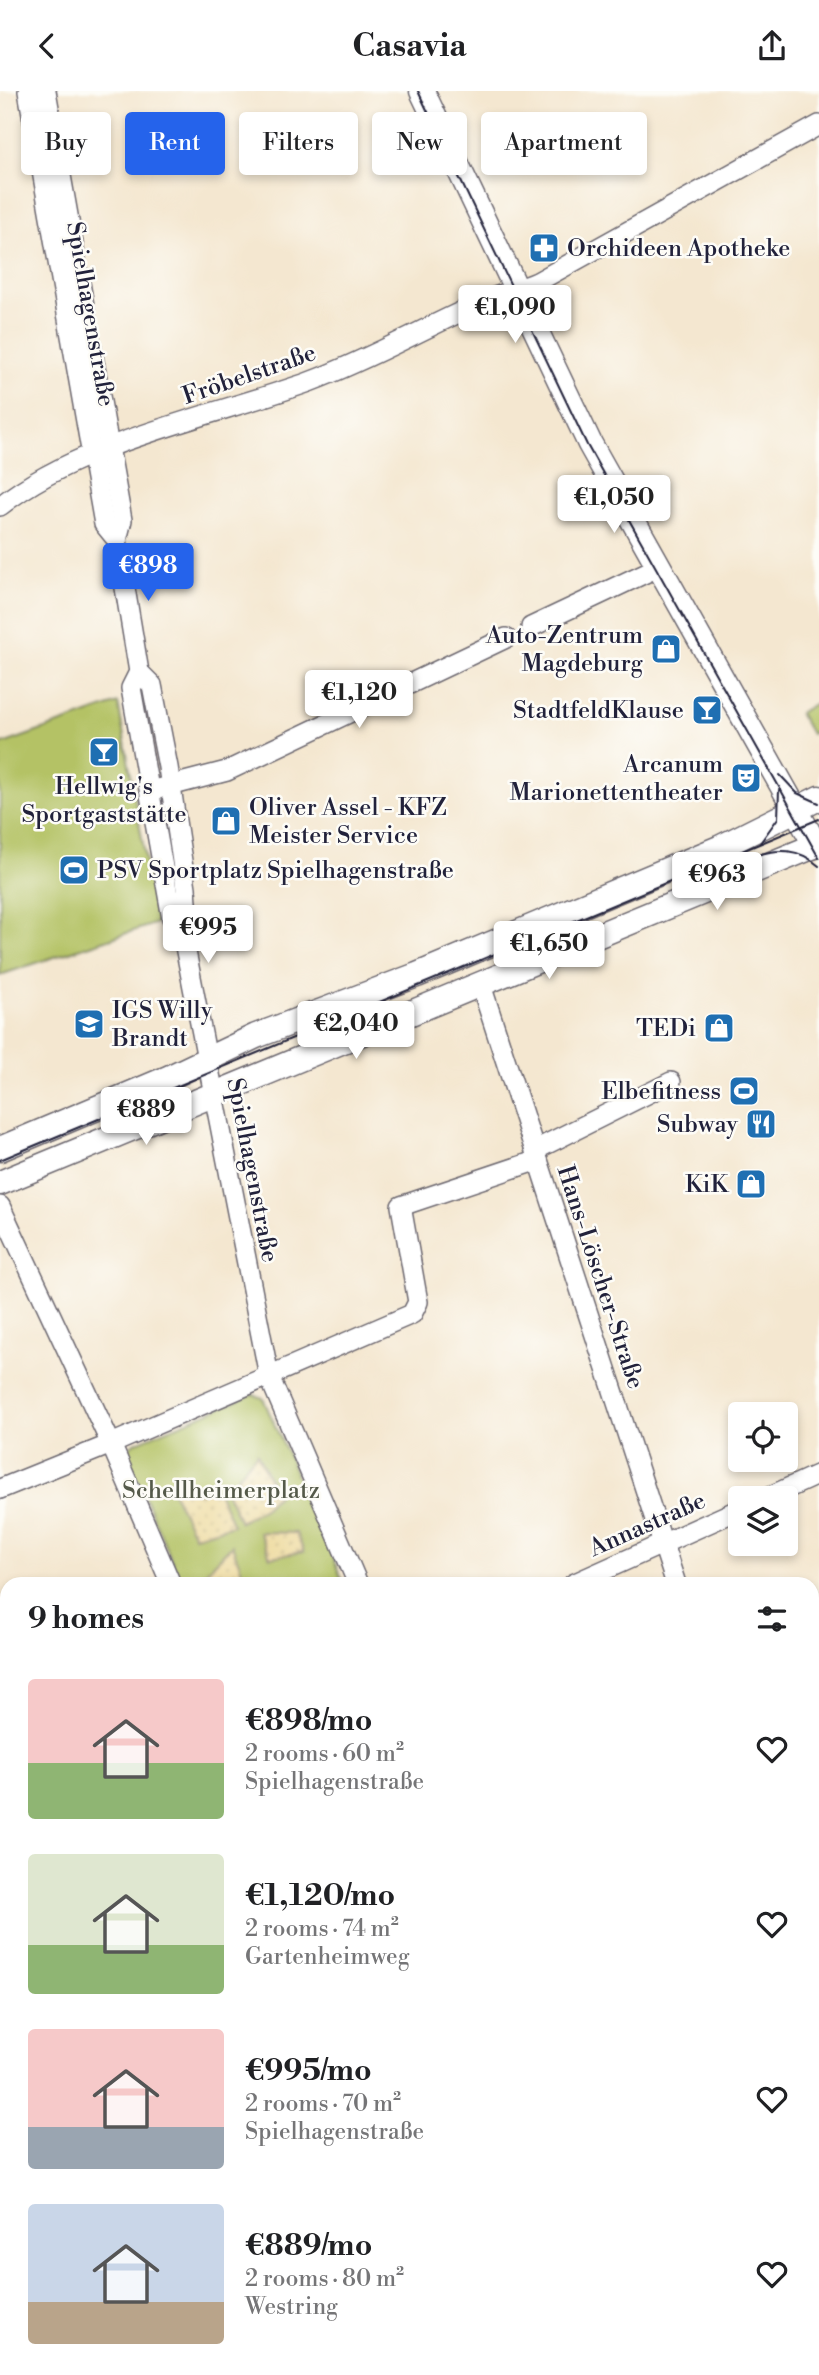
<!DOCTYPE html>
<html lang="en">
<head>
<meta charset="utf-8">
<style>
  :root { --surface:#fff; --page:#f6f6f6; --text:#202124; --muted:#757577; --accent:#2563eb }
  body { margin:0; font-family:"Libre Bodoni",serif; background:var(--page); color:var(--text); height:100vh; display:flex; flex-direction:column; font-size:26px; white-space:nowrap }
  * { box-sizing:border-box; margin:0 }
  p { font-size:23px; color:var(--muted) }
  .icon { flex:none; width:38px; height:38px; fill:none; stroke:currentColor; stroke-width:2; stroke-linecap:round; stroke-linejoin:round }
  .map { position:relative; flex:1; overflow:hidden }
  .drawer { position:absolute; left:0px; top:1486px; width:819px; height:800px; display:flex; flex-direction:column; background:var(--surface); border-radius:21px 21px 0 0; box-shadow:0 4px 10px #0003 }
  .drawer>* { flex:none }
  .top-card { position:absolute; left:21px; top:21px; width:777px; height:63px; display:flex; gap:14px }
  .buttons { position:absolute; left:728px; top:1311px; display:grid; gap:14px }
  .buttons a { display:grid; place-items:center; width:70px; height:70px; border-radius:7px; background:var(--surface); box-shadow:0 4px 10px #0003; font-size:35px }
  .price { position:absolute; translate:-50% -60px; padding:0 16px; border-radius:7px; background:#fff; color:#222; font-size:23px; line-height:46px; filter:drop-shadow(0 2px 4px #0008) }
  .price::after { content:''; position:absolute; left:50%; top:42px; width:21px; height:16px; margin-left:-10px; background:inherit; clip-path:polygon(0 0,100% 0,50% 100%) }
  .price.active { background:var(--accent); color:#fff }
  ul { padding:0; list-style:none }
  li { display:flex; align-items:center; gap:21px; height:175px; padding:0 28px }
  li span { display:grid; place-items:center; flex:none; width:196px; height:140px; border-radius:7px; color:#555 }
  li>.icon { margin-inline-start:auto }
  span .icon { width:84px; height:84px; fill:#fffc; stroke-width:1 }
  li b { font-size:30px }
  h2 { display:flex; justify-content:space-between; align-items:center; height:84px; padding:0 28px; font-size:30px }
  .chip { padding:0 24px; border-radius:7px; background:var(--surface); box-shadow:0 4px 10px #0003; font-size:24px; line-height:63px }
  .chip.active { background:var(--accent); color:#fff }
  header { display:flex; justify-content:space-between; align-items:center; height:91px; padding:0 28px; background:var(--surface); font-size:32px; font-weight:800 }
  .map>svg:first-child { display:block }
</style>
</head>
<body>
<header><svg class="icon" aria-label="back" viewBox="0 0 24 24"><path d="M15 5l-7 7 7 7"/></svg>Casavia<svg class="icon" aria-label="share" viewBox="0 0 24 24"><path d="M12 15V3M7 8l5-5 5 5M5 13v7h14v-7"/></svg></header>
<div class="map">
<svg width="819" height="2284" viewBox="0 0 819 2284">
  <defs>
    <pattern id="sand-dots" width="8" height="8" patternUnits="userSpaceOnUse" patternTransform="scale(1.75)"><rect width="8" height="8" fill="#eeda9e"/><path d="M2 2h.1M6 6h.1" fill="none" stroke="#ccbb89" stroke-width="1.8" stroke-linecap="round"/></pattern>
  </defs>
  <rect width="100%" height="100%" fill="#fdfcf7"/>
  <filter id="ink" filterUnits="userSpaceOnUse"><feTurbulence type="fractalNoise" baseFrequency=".0143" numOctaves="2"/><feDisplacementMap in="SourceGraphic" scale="14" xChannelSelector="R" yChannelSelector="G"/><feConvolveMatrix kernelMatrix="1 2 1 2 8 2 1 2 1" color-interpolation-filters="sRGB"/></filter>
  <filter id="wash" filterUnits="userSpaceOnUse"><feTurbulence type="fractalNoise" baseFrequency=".00686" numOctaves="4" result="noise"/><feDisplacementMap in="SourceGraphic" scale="28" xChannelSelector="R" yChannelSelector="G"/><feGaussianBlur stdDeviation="1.57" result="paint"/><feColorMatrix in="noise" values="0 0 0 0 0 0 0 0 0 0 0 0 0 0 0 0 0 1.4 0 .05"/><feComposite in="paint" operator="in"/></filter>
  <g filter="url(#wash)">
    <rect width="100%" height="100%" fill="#f4e7d0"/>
    <!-- green -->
    <g fill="#b4c265" stroke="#6b7250" stroke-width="2">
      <path d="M819 610V638L811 643 799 622Z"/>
      <path d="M118 612 157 832 0 884V654Z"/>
      <path d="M253 1303 263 1307 344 1493H182L125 1361 134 1352Z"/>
    </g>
    <!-- sand -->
    <g fill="url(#sand-dots)" stroke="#887e6c" stroke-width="2">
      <path d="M257 1362 277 1404 265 1416 240 1431 224 1395 235 1389Z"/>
      <path d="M171 1397 197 1401 217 1398 233 1434 194 1445Z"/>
      <path d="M259 1441 296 1442 304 1461 270 1466Z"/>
      <path d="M232 1454 242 1480 227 1492 210 1493 205 1482Z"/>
    </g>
  </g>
  <g filter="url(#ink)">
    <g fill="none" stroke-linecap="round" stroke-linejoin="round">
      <!-- minor casing -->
      <g stroke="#6c676f" stroke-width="22">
        <g id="minor">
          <path d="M28 0 104 433 117 449"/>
          <path d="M46 0 122 429 117 449 139 581 131 597 172 827 182 840 269 1285 358 1493"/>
          <path d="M0 415C82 350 211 326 309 291 371 268 427 235 487 209 504 202 521 198 537 191L819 34"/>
          <path d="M531 536 658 476"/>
          <path d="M139 581 152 594 168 676 186 797 188 825 182 840"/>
          <path d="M150 700 227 680 506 547"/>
          <path d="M481 894 676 1493"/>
          <path d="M535 1059 671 991"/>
          <path d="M0 1115 111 1353 0 1398"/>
          <path d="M766 1407 819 1383"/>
          <path d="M171 1493 111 1353 412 1223 418 1211 401 1115 538 1069"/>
          <path d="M573 1493 740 1418"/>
          <path d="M0 1565 7 1562"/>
          <path d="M812 1635 819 1631"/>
          <path d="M0 1736 7 1733"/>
          <path d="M812 1795 819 1792"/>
          <path d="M0 1811 7 1815"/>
          <path d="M812 1906 819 1926"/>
          <path d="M812 1997 819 1994"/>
          <path d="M0 2154 7 2151"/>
          <path d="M130 2278 132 2284"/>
          <path d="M433 2278 434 2284"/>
        </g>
      </g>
      <!-- major casing -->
      <g stroke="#6c676f" stroke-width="27">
        <g id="major">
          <path d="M422 0 590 353 816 755"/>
          <path d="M0 1058 168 987 256 945 417 884 719 757 819 707"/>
          <path d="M0 1092 819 753"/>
        </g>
      </g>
      <!-- minor -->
      <use href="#minor" stroke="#fff" stroke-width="19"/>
      <!-- major -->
      <use href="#major" stroke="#fff" stroke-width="24"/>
      <!-- tram -->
      <g stroke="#22223b" stroke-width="2">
        <path d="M418 0 587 354 819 767"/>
        <path d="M780 684 797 702 819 712"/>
        <path d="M760 752 778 727 779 699"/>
        <path d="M754 765C778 757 799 757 819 775"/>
        <path d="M0 1069 819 728"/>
      </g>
    </g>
  </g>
  <!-- icons -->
  <defs>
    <g id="pharmacy-square" transform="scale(1.575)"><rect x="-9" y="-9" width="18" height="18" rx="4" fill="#1f6fb2" stroke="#fdfcf7"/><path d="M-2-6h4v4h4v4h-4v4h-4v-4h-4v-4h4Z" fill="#fff"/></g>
    <g id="shop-square" transform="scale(1.575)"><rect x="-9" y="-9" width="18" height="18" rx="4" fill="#1f6fb2" stroke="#fdfcf7"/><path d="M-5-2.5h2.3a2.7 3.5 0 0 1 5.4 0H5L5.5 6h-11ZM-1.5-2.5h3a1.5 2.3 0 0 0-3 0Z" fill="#fff"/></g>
    <g id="bar-square" transform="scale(1.575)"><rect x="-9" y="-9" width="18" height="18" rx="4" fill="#1f6fb2" stroke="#fdfcf7"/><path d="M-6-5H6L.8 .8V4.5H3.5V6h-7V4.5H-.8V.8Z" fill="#fff"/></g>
    <g id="theatre-square" transform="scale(1.575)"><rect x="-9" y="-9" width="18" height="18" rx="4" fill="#1f6fb2" stroke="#fdfcf7"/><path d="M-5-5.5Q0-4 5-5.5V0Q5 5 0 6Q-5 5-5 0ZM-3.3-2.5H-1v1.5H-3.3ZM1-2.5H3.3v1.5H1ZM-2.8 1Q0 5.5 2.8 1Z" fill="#fff"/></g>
    <g id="stadium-square" transform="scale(1.575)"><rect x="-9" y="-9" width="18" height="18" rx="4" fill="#1f6fb2" stroke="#fdfcf7"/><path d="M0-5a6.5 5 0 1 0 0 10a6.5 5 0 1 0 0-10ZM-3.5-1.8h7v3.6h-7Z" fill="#fff"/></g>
    <g id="school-square" transform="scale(1.575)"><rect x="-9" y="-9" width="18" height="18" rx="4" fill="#1f6fb2" stroke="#fdfcf7"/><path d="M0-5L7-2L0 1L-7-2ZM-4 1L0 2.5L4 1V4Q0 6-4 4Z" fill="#fff"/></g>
    <g id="restaurant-square" transform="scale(1.575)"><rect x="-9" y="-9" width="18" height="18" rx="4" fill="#1f6fb2" stroke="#fdfcf7"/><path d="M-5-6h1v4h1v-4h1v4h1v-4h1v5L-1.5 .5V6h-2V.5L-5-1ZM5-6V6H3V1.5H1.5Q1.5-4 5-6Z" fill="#fff"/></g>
  </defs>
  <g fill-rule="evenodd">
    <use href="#pharmacy-square" x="544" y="157"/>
    <use href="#shop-square" x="666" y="558"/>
    <use href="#bar-square" x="707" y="619"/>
    <use href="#bar-square" x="104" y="661"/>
    <use href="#theatre-square" x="746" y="687"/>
    <use href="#shop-square" x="226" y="730"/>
    <use href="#stadium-square" x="74" y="779"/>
    <use href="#school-square" x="89" y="933"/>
    <use href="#shop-square" x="719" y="937"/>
    <use href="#stadium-square" x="744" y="1000"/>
    <use href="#restaurant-square" x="761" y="1033"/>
    <use href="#shop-square" x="751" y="1093"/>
  </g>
  <g text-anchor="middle" stroke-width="5" stroke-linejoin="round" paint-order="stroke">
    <!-- poi labels -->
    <g font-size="24" fill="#22223b" stroke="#fdfcf7" text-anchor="end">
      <text x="567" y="165" text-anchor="start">Orchideen Apotheke</text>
      <text x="643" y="552">Auto-Zentrum<tspan x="643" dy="28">Magdeburg</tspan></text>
      <text x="684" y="627">StadtfeldKlause</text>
      <text x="723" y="681">Arcanum<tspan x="723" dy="28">Marionettentheater</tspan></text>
      <text x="104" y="703" text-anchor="middle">Hellwig's<tspan x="104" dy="28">Sportgaststätte</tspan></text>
      <text x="249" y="724" text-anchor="start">Oliver Assel - KFZ<tspan x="249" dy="28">Meister Service</tspan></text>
      <text x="97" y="787" text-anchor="start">PSV Sportplatz Spielhagenstraße</text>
      <text x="112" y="927" text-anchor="start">IGS Willy<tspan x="112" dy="28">Brandt</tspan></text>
      <text x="696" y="945">TEDi</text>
      <text x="721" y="1008">Elbefitness</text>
      <text x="738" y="1041">Subway</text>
      <text x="728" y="1101">KiK</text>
    </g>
    <!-- street labels -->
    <g font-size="24" fill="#22223b" stroke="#fdfcf7">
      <text transform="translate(91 223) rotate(80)" y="8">Spielhagenstraße</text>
      <text transform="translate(249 283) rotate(-19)" y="8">Fröbelstraße</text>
      <text transform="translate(253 1079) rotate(79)" y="8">Spielhagenstraße</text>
      <text transform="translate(601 1186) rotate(72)" y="8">Hans-Löscher-Straße</text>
      <text transform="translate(647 1433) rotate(-24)" y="8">Annastraße</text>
    </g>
    <!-- park labels -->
    <g font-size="24" fill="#555a4a" stroke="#fdfcf7">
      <text x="221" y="1407">Schellheimerplatz</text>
    </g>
  </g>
</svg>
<div class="buttons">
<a><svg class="icon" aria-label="locate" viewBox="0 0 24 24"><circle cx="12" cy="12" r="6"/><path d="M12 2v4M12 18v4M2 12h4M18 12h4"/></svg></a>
<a><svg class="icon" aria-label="layers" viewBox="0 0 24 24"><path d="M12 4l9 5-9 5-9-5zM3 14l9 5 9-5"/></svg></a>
</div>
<b class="price" style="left:515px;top:254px">€1,090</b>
<b class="price" style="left:614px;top:444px">€1,050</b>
<b class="price active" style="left:148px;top:512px">€898</b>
<b class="price" style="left:359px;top:639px">€1,120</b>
<b class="price" style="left:717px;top:821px">€963</b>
<b class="price" style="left:208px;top:874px">€995</b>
<b class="price" style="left:549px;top:890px">€1,650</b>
<b class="price" style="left:356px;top:970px">€2,040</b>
<b class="price" style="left:146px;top:1056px">€889</b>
<div class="top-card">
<a class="chip">Buy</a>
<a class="chip active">Rent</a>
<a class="chip">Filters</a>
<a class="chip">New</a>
<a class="chip">Apartment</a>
</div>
<section class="drawer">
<h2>9 homes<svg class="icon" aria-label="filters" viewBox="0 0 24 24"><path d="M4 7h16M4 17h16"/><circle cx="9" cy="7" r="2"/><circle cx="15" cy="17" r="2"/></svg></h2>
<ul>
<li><span style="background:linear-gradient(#f6c9c9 60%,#8fb573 0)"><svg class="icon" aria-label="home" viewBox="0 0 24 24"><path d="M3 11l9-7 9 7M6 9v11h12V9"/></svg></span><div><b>€898/mo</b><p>2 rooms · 60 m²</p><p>Spielhagenstraße</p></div><svg class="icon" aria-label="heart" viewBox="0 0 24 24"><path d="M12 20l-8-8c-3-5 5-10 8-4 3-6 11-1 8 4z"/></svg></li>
<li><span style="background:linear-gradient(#dfe7d0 65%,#8fb573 0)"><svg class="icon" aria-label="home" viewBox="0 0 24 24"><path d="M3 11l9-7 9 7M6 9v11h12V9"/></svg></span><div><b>€1,120/mo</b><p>2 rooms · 74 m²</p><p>Gartenheimweg</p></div><svg class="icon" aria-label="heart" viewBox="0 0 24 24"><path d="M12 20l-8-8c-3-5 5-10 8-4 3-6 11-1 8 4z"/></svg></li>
<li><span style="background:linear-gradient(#f6c9c9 70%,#9aa5b1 0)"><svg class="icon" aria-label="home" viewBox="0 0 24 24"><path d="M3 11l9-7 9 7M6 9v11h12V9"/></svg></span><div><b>€995/mo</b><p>2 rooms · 70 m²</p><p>Spielhagenstraße</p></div><svg class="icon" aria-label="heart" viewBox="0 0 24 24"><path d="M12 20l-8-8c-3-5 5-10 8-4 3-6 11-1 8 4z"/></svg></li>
<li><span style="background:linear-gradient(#c9d6e8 70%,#b9a48a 0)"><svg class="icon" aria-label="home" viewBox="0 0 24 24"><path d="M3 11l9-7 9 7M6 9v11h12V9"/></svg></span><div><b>€889/mo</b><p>2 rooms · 80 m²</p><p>Westring</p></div><svg class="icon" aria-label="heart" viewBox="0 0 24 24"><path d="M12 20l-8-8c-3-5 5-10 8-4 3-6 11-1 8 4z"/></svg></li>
</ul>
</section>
</div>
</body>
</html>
